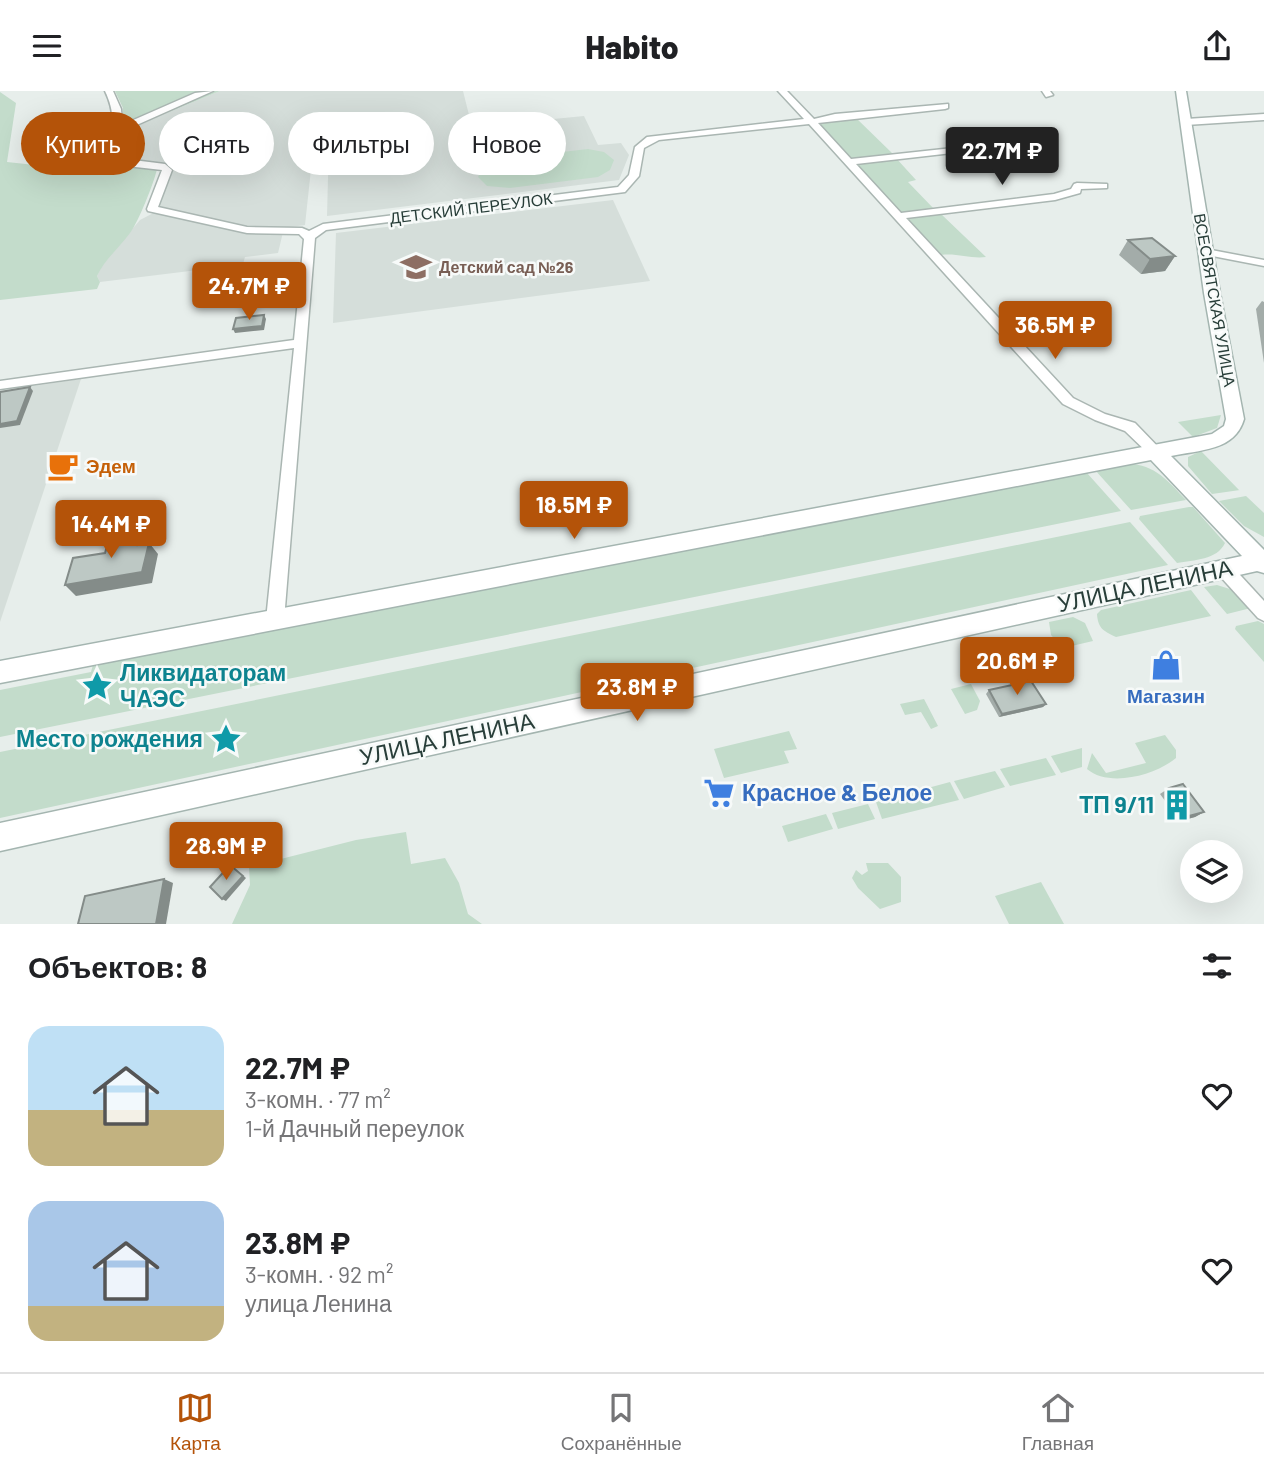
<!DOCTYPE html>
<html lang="ru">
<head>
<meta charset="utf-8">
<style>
  :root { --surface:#fff; --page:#f6f6f6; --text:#202124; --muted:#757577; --line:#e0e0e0; --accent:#b45309 }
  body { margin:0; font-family:Barlow,sans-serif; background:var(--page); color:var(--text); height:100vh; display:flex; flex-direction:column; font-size:26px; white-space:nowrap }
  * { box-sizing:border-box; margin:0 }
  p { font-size:23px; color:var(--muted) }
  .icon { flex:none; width:38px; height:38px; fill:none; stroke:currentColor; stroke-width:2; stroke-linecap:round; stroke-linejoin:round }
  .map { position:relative; height:833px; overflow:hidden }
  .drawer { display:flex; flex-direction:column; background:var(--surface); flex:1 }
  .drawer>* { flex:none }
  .top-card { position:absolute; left:21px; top:21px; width:700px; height:63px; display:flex; gap:14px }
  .buttons { position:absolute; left:1180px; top:749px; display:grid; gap:14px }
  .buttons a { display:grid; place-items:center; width:63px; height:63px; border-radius:50%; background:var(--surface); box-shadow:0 7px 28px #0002; font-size:35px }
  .price { position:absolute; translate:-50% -60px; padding:0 16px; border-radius:7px; background:var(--accent); color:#fff; font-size:23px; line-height:46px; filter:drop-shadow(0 2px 4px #0008) }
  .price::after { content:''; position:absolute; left:50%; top:42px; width:21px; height:16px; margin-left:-10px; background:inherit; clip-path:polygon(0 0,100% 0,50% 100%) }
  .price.on { background:#222; color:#fff }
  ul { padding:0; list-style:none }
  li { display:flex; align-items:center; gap:21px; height:175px; padding:0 28px }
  li span { display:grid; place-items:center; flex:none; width:196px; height:140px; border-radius:21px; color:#555 }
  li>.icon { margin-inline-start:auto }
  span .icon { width:84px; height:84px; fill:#fffc; stroke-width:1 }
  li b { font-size:30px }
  h2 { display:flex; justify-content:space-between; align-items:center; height:84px; padding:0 28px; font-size:30px }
  .chip { padding:0 24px; border-radius:32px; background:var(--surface); box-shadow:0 7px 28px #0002; font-size:24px; line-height:63px }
  .chip.on { background:var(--accent); color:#fff }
  header { display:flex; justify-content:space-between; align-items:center; height:91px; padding:0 28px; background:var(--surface); font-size:32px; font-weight:800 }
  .dock { display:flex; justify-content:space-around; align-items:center; height:98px; border-top:2px solid var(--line); background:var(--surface); font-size:19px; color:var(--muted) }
  .dock a { display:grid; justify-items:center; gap:4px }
  .dock .on { color:var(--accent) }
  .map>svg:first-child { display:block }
</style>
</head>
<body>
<header><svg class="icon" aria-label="menu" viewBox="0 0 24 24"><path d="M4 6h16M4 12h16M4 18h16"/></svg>Habito<svg class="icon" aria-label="share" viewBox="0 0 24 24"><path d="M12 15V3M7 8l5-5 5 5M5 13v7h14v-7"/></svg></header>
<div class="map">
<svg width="1264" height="833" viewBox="0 0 1264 833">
  <rect width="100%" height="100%" fill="#e7eeeb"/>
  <!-- built -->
  <g fill="#d5deda">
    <path d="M220 0H463L472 36 584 25 598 54 621 52 629 64 619 89 327 125 329 49 314 50 305 134 284 137 278 162 245 166 243 173 239 174 100 191 97 185 103 172 140 129 163 117 157 113 171 74 112 66 123 40Z"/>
    <path d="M613 109 650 190 333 232 336 142Z"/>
    <path d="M81 288 0 531V300Z"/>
  </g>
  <!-- green -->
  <g fill="#c3dccb">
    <path d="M115 0H220L123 40V17Z"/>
    <path d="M0 1 16 12 7 71 91 80 147 75 157 78C154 92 138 132 130 142 119 157 105 168 97 185L100 191 97 198 0 209Z"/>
    <path d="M854 25 894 64 852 69 817 33Z"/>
    <path d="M588 58 604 61 614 69 610 79 598 86 510 97 487 95 478 86 484 74 501 68Z"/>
    <path d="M895 66 916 89 908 91 935 119 906 123 899 121 856 73Z"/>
    <path d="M941 123 986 166C971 168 957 162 941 164L908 130 909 126Z"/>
    <path d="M1221 324 1217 337 1193 346 1178 331Z"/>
    <path d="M1201 360 1239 399H1240L1212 403 1188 375V366Z"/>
    <path d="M1126 373C1154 372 1168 390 1186 409L1131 419 1095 379Z"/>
    <path d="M1087 382 1121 420 0 646V599L91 581 94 570Z"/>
    <path d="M1246 405 1264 422V446L1244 435 1219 410Z"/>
    <path d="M1189 416H1193L1225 452C1217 469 1194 469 1177 472L1139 428 1140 425Z"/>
    <path d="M1130 431 1168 474 0 727V661Z"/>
    <path d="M1217 494 1233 499 1251 517 1227 523 1204 496Z"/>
    <path d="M1191 499 1211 525 1116 546C1104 540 1098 538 1097 523L1101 519Z"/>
    <path d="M1073 526 1085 532 1093 550 1063 557 1051 544 1049 531Z"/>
    <path d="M1258 530 1264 533V571L1235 538 1236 535Z"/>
    <path d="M971 593 980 610 977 619 965 623 951 598Z"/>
    <path d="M924 608 938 635 931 638 921 621 905 624 900 613Z"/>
    <path d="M789 640 797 658 784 660 789 672 724 687 714 658Z"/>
    <path d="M1165 644 1176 659V667C1156 684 1109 697 1087 678L1092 662 1106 682 1146 672 1135 652Z"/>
    <path d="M1082 657V676L1061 682 1051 665Z"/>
    <path d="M1046 667 1056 684 1010 695 1000 678Z"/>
    <path d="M995 680 1005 696 964 708 954 690Z"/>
    <path d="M950 691 959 709 882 728 876 711Z"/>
    <path d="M868 713 875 728 838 738 832 722Z"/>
    <path d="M826 723 833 738 788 751 782 735Z"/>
    <path d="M406 741 411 773 445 767 459 792 468 823 482 833H232L250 794 249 776 356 749Z"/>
    <path d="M866 772H888L901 786V811L880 818 858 797 852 787 856 779 862 784 868 780Z"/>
    <path d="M1041 791 1064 833H1009L995 805Z"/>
  </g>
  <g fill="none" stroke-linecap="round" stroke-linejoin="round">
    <!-- street casing -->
    <g stroke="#aab6b2" stroke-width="3">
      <g id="street">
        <path d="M105 0H113L121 18 122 34 195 2 213 0 121 41 109 66 165 73 172 79 158 116 247 136 302 137 309 140 323 133 618 96 629 84 635 56 647 46 804 28 778 0H787L814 28 835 23 948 13V17L945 18 818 32 851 68 999 52 1001 54 996 57 856 73 901 122 1054 103 1071 98 1074 93 1077 92 1107 93V97L1081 98 1080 102 1055 109 906 127 1073 307 1105 323 1135 332 1163 361 1161 365H1151L1125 340 1095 329 1063 313 809 33 659 49 644 57 639 85 625 101 326 139 315 147 284 529 281 534 275 537 269 534 266 529 294 257 0 298V290L294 249 304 148 299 143 247 142 148 120 147 118 162 79 109 73 99 67C114 44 117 25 105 0Z"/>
        <path d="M1042 0H1050L1053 4 1046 6Z"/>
        <path d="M1264 23V29L1186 34 1182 31 1186 28Z"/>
        <path d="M1206 158 1264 169V175L1202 163 1200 161Z"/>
        <path d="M1224 471 1230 473 1264 510V530L1258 527 1218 483 1216 478 1218 473Z"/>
      </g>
    </g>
    <!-- secondary casing -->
    <g stroke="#a4b5b0" stroke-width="3">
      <path id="secondary" d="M1176 0H1186L1220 202 1244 328C1235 360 1199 359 1171 365L1264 459V482L1257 480 0 760V732L1242 465 1151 369 0 592V570L1212 343 1224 335 1226 328 1204 202Z"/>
    </g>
    <!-- street -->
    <use href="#street" fill="#fff" fill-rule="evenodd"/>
    <!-- secondary -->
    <use href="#secondary" fill="#fff" fill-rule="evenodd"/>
  </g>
  <!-- wall -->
  <g fill="#a3aca9">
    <path d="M1128 149 1175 165 1165 180 1141 183 1119 164Z"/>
    <path d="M1262 210 1264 211V272L1256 218Z"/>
    <path d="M989 599 1046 613 1043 616 999 626 986 603Z"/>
    <path d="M1169 697 1204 721 1195 726 1180 730 1160 703Z"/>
  </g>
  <!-- shaded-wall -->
  <g fill="#848c89">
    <path d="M1175 165 1165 180 1141 183 1150 168Z"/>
    <path d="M264 224 266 228 264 239 235 242 233 238Z"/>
    <path d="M30 296 33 300 20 334 0 337V333Z"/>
    <path d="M143 434 152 445 150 453 158 463 152 492 76 505 65 494 138 454Z"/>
    <path d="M1046 613 1043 616 999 626 1002 623Z"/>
    <path d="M1204 721 1195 726 1180 730 1189 725Z"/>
    <path d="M230 774 246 787 226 810 222 808Z"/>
    <path d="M164 788 173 792 166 833H156Z"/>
  </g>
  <!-- building -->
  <g fill="#bdc8c4" stroke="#848c89" stroke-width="2">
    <path d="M1152 147 1175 165 1150 168 1128 149Z"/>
    <path d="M264 224 262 235 233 238 236 227Z"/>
    <path d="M30 296 17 330 0 333V301Z"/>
    <path d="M143 434 138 454 149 452 142 481 65 494 73 467 105 462 107 455 123 453 127 436Z"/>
    <path d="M1031 590 1046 613 1002 623 989 599Z"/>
    <path d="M1183 693 1204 721 1189 725 1169 697Z"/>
    <path d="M230 774 243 785 222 808 210 796Z"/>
    <path d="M164 788 156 833H78L85 805Z"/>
  </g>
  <!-- icons -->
  <defs>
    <g id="school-bare" transform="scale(2.415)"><path d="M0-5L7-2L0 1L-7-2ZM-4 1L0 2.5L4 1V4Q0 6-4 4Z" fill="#8d6e63" stroke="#f7faf9" stroke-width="2.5" paint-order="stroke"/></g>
    <g id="cafe-bare" transform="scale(2.415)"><path d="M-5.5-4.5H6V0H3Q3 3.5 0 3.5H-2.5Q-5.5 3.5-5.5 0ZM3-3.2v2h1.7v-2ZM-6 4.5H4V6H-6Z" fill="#e8710a" stroke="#f7faf9" stroke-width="2.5" paint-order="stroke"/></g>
    <g id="shop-bare" transform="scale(2.415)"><path d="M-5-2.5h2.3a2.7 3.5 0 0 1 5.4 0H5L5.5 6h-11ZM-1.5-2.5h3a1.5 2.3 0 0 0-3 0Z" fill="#3f7fe0" stroke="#f7faf9" stroke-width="2.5" paint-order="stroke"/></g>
    <g id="sight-bare" transform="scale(2.415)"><path d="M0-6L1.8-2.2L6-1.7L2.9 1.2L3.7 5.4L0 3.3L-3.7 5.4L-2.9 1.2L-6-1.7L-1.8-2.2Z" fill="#0f9aa8" stroke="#f7faf9" stroke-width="2.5" paint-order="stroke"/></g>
    <g id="supermarket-bare" transform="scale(2.415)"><path d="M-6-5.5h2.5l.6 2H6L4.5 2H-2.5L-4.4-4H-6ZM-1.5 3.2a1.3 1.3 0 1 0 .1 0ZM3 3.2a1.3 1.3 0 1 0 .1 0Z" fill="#3f7fe0" stroke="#f7faf9" stroke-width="2.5" paint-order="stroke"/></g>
    <g id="building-bare" transform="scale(2.415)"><path d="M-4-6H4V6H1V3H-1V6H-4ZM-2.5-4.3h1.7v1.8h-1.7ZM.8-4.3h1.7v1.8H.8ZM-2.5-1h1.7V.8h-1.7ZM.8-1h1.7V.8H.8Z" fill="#0f9aa8" stroke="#f7faf9" stroke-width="2.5" paint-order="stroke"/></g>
  </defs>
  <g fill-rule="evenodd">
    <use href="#school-bare" x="416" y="176"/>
    <use href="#cafe-bare" x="63" y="375"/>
    <use href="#shop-bare" x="1166" y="574"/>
    <use href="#sight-bare" x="97" y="595"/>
    <use href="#sight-bare" x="226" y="648"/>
    <use href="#supermarket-bare" x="719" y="702"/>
    <use href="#building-bare" x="1177" y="714"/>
  </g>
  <g text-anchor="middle" stroke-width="5" stroke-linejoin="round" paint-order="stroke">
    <!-- far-street labels -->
    <g font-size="16" fill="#283e39" stroke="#f7faf9">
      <text transform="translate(471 117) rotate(-7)" y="6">ДЕТСКИЙ ПЕРЕУЛОК</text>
      <text transform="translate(1215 209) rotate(80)" y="6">ВСЕСВЯТСКАЯ УЛИЦА</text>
    </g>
    <!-- far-education labels -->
    <g font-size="16" font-weight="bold" fill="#785e54" stroke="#f7faf9" text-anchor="start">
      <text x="439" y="182">Детский сад №26</text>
    </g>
    <!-- food labels -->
    <g font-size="19" font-weight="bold" fill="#c56008" stroke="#f7faf9" text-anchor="start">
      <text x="86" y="382">Эдем</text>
    </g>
    <!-- shop labels -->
    <g font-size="19" font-weight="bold" fill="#366cbe" stroke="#f7faf9">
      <text x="1166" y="612">Магазин</text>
    </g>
    <!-- near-street labels -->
    <g font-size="23" fill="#283e39" stroke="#f7faf9">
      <text transform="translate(1145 495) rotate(-12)" y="8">УЛИЦА ЛЕНИНА</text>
      <text transform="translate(447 648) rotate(-12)" y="8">УЛИЦА ЛЕНИНА</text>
    </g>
    <!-- near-culture labels -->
    <g font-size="23" font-weight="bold" fill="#0d838f" stroke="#f7faf9" text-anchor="end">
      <text x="120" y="590" text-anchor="start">Ликвидаторам<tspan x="120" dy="26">ЧАЭС</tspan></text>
      <text x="203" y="656">Место рождения</text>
      <text x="1154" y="722">ТП 9/11</text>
    </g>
    <!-- near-shop labels -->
    <g font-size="23" font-weight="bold" fill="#366cbe" stroke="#f7faf9" text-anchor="start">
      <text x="742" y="710">Красное &amp; Белое</text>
    </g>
  </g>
</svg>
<div class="buttons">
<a><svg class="icon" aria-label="layers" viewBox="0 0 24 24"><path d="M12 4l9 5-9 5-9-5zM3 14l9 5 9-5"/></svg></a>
</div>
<b class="price on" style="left:1002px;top:96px">22.7M ₽</b>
<b class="price" style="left:249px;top:231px">24.7M ₽</b>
<b class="price" style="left:1055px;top:270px">36.5M ₽</b>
<b class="price" style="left:574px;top:450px">18.5M ₽</b>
<b class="price" style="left:111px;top:469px">14.4M ₽</b>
<b class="price" style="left:1017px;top:606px">20.6M ₽</b>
<b class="price" style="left:637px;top:632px">23.8M ₽</b>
<b class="price" style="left:226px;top:791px">28.9M ₽</b>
<div class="top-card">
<a class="chip on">Купить</a>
<a class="chip">Снять</a>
<a class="chip">Фильтры</a>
<a class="chip">Новое</a>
</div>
</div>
<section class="drawer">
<h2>Объектов: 8<svg class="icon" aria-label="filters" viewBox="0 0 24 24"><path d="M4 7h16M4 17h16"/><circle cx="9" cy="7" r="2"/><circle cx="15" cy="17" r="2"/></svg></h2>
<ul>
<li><span style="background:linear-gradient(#bfe0f5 60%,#c2b280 0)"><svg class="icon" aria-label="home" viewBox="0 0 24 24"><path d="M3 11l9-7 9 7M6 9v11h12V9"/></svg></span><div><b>22.7M ₽</b><p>3-комн. · 77 m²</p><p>1-й Дачный переулок</p></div><svg class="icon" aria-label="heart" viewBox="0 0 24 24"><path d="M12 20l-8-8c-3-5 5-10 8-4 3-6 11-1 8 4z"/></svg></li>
<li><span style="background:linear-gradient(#a9c7e8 75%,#c2b280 0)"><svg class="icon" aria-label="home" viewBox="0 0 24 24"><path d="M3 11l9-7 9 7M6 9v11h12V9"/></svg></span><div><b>23.8M ₽</b><p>3-комн. · 92 m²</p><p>улица Ленина</p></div><svg class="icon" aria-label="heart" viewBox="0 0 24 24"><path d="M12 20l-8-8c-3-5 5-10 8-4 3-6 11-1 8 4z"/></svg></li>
</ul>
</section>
<nav class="dock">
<a class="on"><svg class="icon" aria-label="map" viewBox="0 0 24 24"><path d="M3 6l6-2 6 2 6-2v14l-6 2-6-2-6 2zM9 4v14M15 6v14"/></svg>Карта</a>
<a><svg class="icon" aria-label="saved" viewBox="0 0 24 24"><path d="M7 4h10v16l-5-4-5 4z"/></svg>Сохранённые</a>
<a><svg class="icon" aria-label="home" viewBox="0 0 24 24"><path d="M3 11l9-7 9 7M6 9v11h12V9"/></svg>Главная</a>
</nav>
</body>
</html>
